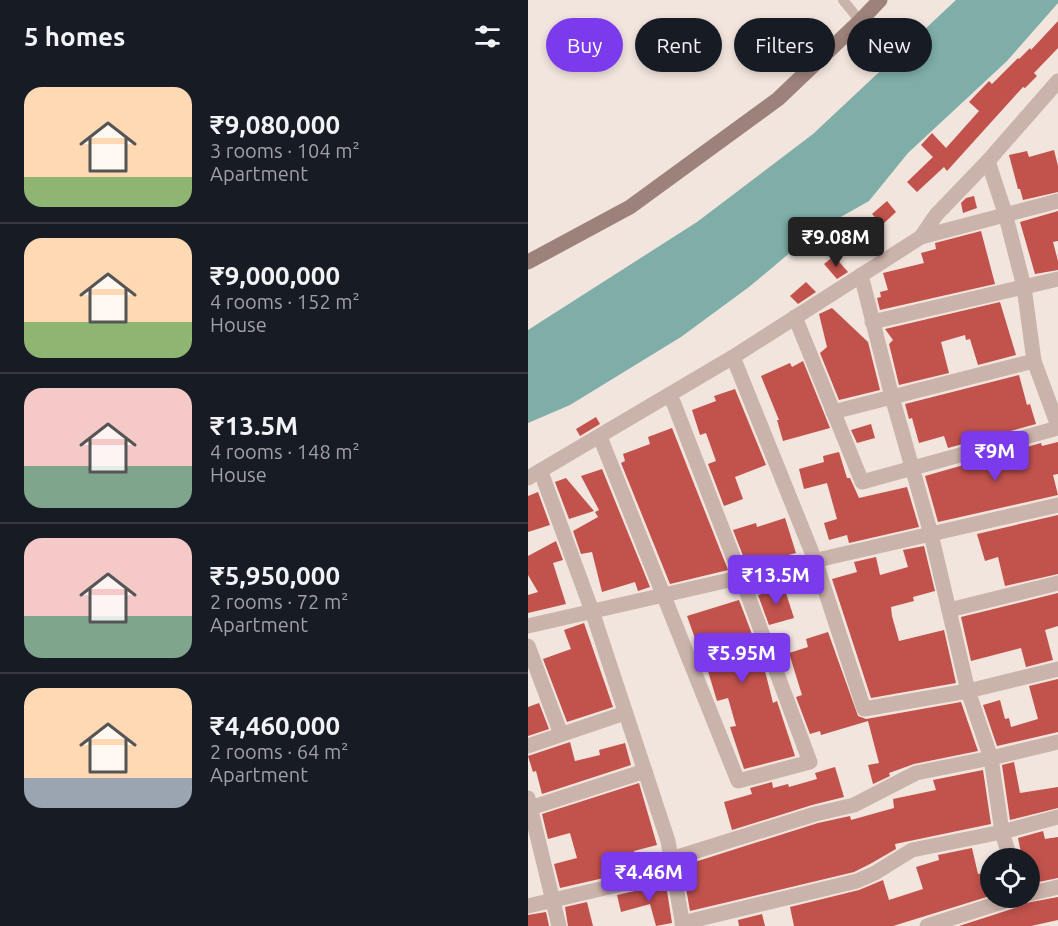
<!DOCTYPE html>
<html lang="en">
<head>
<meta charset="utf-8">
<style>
  :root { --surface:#171b24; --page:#242831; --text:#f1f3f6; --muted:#9ea1a6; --line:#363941; --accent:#7c3aed }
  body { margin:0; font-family:Ubuntu,sans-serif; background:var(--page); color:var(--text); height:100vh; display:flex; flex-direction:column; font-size:22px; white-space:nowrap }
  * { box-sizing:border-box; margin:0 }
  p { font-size:20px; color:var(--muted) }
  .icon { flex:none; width:33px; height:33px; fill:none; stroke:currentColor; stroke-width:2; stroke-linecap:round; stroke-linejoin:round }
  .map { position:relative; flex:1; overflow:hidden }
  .drawer { display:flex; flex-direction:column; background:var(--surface); width:528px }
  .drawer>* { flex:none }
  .banner { position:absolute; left:18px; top:18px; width:422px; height:54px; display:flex; gap:12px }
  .controls { position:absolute; left:452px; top:848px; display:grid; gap:12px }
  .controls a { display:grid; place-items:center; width:60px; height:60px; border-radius:50%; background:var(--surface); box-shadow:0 3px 9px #0003; font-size:30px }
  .price { position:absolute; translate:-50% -51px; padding:0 14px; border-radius:6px; background:var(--accent); color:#fff; font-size:20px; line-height:39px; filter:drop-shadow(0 2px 3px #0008) }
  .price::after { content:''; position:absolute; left:50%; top:36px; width:18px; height:14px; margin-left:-9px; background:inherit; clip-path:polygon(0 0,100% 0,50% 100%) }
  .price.on { background:#222; color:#fff }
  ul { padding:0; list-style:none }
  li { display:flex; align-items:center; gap:18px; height:150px; padding:0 24px }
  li+li { border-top:2px solid var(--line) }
  li span { display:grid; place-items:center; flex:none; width:168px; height:120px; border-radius:18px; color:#555 }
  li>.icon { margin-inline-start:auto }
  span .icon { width:72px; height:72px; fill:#fffc; stroke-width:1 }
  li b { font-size:26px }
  h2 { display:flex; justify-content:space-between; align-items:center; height:72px; padding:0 24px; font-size:26px }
  .tag { padding:0 21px; border-radius:27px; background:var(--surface); box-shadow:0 3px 9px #0003; font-size:21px; line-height:54px }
  .tag.on { background:var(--accent); color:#fff }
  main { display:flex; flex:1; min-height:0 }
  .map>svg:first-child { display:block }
</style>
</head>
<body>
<main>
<section class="drawer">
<h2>5 homes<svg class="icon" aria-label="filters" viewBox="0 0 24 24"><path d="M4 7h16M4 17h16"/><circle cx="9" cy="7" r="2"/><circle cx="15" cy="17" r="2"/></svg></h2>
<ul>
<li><span style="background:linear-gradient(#ffd9b3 75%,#8fb573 0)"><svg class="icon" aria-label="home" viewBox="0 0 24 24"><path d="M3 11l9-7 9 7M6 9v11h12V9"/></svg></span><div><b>₹9,080,000</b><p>3 rooms · 104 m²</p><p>Apartment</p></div></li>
<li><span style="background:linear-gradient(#ffd9b3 70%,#8fb573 0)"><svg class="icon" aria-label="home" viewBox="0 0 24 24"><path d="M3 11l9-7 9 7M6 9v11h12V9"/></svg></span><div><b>₹9,000,000</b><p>4 rooms · 152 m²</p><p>House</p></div></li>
<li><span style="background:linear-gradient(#f6c9c9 65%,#7fa58c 0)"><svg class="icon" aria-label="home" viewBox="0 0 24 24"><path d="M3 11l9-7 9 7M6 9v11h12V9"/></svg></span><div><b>₹13.5M</b><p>4 rooms · 148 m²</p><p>House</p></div></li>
<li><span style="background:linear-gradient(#f6c9c9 65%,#7fa58c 0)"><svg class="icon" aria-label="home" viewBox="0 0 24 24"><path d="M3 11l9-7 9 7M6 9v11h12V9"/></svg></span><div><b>₹5,950,000</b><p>2 rooms · 72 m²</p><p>Apartment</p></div></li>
<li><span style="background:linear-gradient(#ffd9b3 75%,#9aa5b1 0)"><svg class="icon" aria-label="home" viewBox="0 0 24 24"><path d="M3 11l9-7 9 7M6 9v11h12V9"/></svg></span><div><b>₹4,460,000</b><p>2 rooms · 64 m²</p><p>Apartment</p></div></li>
</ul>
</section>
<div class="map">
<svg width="530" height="926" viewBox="0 0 530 926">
  <rect width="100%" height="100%" fill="#f2e5de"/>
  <!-- water -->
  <path fill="#7eaea7" d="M428 0H530V3L479 61 380 153 341 201 288 231 221 287 153 337 42 405 0 423V330L169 222 285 134Z"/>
  <!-- building -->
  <g fill="#c2524c">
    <path d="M530 21V48L506 73 509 76 497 88 495 87 419 171 416 167 389 192 379 182 405 157 393 145 404 133 418 148 451 111 441 102 461 81 464 84 490 58 491 59 502 48 503 50Z"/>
    <path d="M526 150 530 166V192L495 200 492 189H490L481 155 499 151 501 157Z"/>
    <path d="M446 196 449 208 435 213 433 203 438 198Z"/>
    <path d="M359 201 368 212 354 225 344 214Z"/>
    <path d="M530 211V241L525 242 530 261V270L507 274 492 222Z"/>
    <path d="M453 231 467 284 352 310 349 298 353 297 352 292 360 290 355 273 396 263 393 253 408 249 407 243Z"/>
    <path d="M306 256 320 272 309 279 296 264Z"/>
    <path d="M278 282 288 292 270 304 262 296Z"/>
    <path d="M472 302 488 355 450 365 442 339 438 340 437 335 413 342 421 373 371 385 361 344 365 340 357 329Z"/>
    <path d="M304 308 340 342 352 390 311 400 292 353 299 347 291 314Z"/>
    <path d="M275 361 302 428 255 441 249 420H251L233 376 262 363 264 367Z"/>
    <path d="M491 375 499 405 502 404 508 424 420 448 416 436 391 443 384 418 381 419 377 404Z"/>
    <path d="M207 389 238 465 207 477 215 499 196 506 180 464 188 461 178 433 172 435 164 410 188 401 186 396Z"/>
    <path d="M68 417 72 424 52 436 48 429Z"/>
    <path d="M343 424 347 438 329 443 323 430Z"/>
    <path d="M144 428 200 570 142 584 93 463 97 461 95 454 122 444 120 437Z"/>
    <path d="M530 442V474L525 475 530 495 410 522 397 476 513 443 514 446Z"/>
    <path d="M311 452 319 478H322L331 498 379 487 391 527 321 543 319 535 301 540 296 523 309 519 299 483 276 489 271 469 296 462 295 456Z"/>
    <path d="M74 469 122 587 110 591 107 582 74 592 64 552 53 554 45 531 70 517 67 512 71 510 53 476Z"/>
    <path d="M38 478 66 511 41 519 27 482Z"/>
    <path d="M10 492 22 525 0 532V496Z"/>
    <path d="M530 515V574L477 586 470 557 457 561 449 534Z"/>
    <path d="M257 518 268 553 219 566 205 530 228 523 229 527Z"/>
    <path d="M28 541 35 560 25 563 38 604 0 613V595L10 592 0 575V556Z"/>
    <path d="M396 546 407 591 385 597 386 601 363 607 364 616 371 641 416 630 428 683 343 698 304 579 329 572 326 562 348 557 352 575 380 567 375 550Z"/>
    <path d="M256 587 266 618 241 625 230 595Z"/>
    <path d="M530 593V626L517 630 525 660 498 667 493 648 443 661 433 617Z"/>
    <path d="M211 600 235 663 245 703 249 701 267 756 216 769 202 727 208 726 200 698 189 701 176 658H174L159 616Z"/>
    <path d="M56 623 85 707 39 722 15 659 43 649 36 630Z"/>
    <path d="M300 632 330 716 338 719 433 702 450 751 386 764 361 773 362 776 345 784 340 765 351 763 340 721 293 735 292 731 282 734 268 697 274 695 261 653 280 647 278 639Z"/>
    <path d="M530 679V732L469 746 455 705 472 700 477 719 481 718 483 727 510 719 501 686Z"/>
    <path d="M11 703 21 729 0 736V707Z"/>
    <path d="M42 742 47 761 72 755 71 750 97 743 103 765 14 794 8 771 5 772 0 756Z"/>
    <path d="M486 762 492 793 530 787V808L482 820 474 765Z"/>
    <path d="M307 767 316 797 284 805 204 830 196 802 224 794 222 788 244 782 245 788 260 784 261 787 289 779 287 773Z"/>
    <path d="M455 770 463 824 367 844 368 849 342 864 326 872 162 911 154 866 290 823 322 816 323 820 366 808 365 799 408 790 405 780Z"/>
    <path d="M111 783 129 845 106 851 111 870 32 888 26 864 49 858 42 833 20 839 14 814Z"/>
    <path d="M515 831 517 839 530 837V878L501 884V858H494L490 838Z"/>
    <path d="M444 848 450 874 462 872V896L365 926H266L262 907 331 890 355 880 361 900 395 889 388 867 411 860 410 855Z"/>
    <path d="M138 884 144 923 128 926 122 904 93 912 89 895Z"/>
    <path d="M530 897V920L503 926H431L493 906 498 903Z"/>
    <path d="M59 902 65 926H40L37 907Z"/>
    <path d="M18 912 21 926H0V915Z"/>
    <path d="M234 914 237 926H211L210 920Z"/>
  </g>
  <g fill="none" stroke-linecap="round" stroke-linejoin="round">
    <!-- lane -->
    <path stroke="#cab3aa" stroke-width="10" d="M315 0 332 21"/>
    <!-- street -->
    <g stroke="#cab3aa" stroke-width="15">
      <path d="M460 161 477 213 496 287 506 361 530 426"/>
      <path d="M393 237 530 201"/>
      <path d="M333 275 364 397 403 534 440 691 530 669"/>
      <path d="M267 317 334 482 530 428"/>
      <path d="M344 322 530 279"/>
      <path d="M205 357 287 560 336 709 440 691 463 758 474 832 482 858"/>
      <path d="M305 412 506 361"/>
      <path d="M72 437 210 781 282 762 213 577 146 404 141 395"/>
      <path d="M13 472 64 611 140 841 155 926"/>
      <path d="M0 478 205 357 393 237 408 215 460 161 530 81"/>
      <path d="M421 610 530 583"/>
      <path d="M0 626 530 505"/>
      <path d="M0 646 33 734"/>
      <path d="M0 746 97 713"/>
      <path d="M0 798 31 926"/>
      <path d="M2 808 117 771"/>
      <path d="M143 859 287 814 326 805 388 773 463 758 530 742"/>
      <path d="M501 894 530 887"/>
      <path d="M0 906 145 872"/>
      <path d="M154 923 329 881 347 873 384 850 474 832 530 817"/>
      <path d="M399 926 490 897"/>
    </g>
    <!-- secondary -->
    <path stroke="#9d817b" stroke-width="15" d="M0 262 102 207 250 99 332 21 352 0"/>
  </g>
</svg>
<div class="controls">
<a><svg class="icon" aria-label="locate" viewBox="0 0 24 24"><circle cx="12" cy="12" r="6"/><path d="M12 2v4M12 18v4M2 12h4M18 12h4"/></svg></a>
</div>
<b class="price on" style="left:308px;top:268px">₹9.08M</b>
<b class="price" style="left:467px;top:482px">₹9M</b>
<b class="price" style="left:248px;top:606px">₹13.5M</b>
<b class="price" style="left:214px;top:684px">₹5.95M</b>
<b class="price" style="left:121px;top:903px">₹4.46M</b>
<div class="banner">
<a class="tag on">Buy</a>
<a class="tag">Rent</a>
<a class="tag">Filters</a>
<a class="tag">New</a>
</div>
</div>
</main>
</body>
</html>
